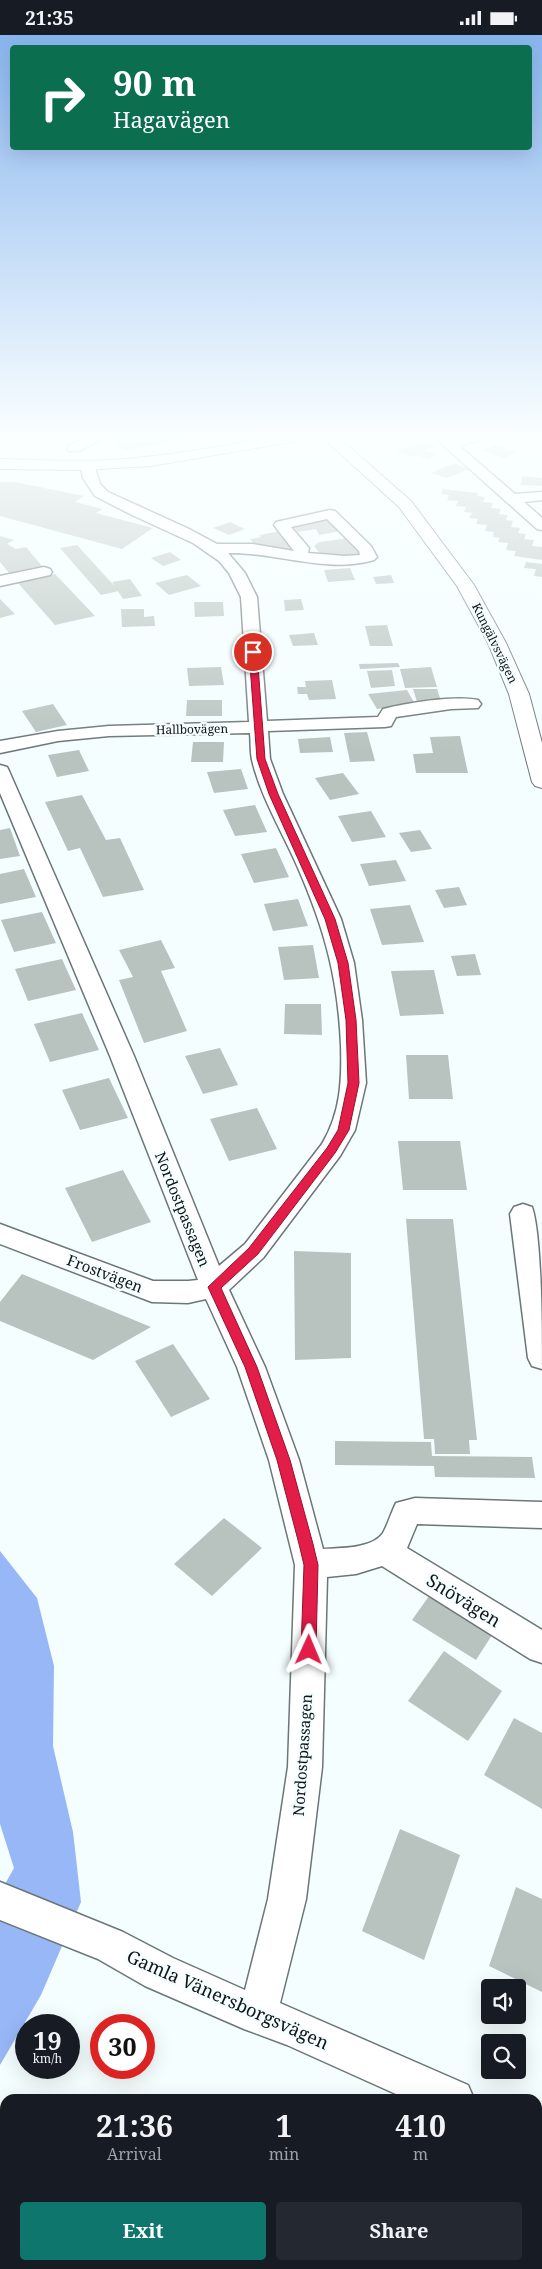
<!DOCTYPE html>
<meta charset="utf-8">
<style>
:root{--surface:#171b24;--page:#242831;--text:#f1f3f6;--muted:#9ea1a6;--accent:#0f766e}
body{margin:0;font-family:"Noto Serif",serif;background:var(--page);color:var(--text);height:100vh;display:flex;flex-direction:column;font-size:19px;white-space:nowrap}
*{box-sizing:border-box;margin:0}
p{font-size:16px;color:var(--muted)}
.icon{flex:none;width:28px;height:28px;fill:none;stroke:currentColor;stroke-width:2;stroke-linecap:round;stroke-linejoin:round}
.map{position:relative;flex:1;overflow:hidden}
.sheet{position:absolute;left:0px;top:2059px;width:542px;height:176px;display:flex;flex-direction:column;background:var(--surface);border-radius:15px 15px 0 0;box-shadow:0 5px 20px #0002}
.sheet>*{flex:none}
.hud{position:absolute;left:10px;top:10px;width:522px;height:105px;border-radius:5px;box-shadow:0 5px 20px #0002;background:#0b6e4f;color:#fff;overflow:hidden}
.fabs{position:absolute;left:481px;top:1944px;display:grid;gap:10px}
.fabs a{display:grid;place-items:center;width:45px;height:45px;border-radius:5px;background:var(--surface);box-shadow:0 5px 20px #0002;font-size:25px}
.speed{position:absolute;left:15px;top:1979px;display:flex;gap:10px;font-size:25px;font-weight:700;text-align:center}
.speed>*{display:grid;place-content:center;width:65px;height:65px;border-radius:50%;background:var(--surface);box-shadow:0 5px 20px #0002;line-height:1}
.speed small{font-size:12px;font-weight:400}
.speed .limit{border:8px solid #d22;background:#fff;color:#111}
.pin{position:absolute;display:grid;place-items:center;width:42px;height:42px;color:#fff;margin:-21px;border:2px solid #fff;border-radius:50%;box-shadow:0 1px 5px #0007}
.me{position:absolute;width:55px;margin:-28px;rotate:1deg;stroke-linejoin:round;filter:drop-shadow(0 0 4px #0008)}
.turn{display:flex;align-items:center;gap:18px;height:105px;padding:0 20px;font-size:22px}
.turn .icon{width:65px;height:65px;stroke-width:2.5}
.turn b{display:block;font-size:35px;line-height:42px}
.eta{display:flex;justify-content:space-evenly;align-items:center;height:85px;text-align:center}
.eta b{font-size:30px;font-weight:700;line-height:35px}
.primary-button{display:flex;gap:10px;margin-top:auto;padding:10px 20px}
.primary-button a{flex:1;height:58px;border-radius:5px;background:var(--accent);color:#fff;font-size:20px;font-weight:700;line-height:58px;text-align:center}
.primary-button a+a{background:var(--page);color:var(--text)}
.status{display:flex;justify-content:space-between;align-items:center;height:35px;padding:0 25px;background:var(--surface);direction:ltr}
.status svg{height:14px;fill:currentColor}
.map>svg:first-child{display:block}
.water{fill:#98b7f7}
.building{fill:#b8c3bf}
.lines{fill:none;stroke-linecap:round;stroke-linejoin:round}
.street-casing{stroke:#6b7677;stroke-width:3}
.secondary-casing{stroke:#6b7677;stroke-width:2}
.street{fill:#fff;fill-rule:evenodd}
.secondary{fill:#fff;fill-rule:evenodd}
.route{fill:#e11d48;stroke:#92132f}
.labels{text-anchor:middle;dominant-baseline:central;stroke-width:5;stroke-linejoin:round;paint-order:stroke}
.far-street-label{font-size:12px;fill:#101414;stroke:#f4feff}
.street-label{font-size:15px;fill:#101414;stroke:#f4feff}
.near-street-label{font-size:18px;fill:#101414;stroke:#f4feff}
</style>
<div class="status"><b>21:35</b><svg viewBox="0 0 49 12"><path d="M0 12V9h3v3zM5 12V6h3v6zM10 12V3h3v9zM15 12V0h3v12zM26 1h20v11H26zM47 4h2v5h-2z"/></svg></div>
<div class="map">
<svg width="542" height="2234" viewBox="0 0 542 2234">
<rect width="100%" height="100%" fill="#f4feff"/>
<!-- water -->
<path class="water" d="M0 1516 37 1563 54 1631 53 1711 73 1797 81 1867 41 1960 0 2030V1858L14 1833 0 1789Z"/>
<!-- building -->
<path class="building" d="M118 402H192V403L125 415 112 403Z
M420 406 435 411 425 415 438 419 428 424 417 420 412 422 396 416Z
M495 410 517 417 505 423 483 416Z
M454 428 469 434 447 443 431 438Z
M522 441 542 443V451L521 450Z
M0 447H15L84 461 75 467 103 474 96 478 153 493 122 514 0 481Z
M443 454 478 458 477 461 485 462 483 467 493 468 491 473 501 474 499 479 508 480 506 485 513 486 511 492 520 493 518 498 526 499 524 504 534 505 532 511 542 512V525L514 521 516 516 506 515 508 508 498 507 500 503 493 502 494 497 485 496 487 490 476 489 478 484 469 483 472 478 464 477 466 472 456 471 458 466 447 465 449 460 441 459Z
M328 482 341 496 319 500 316 494 298 497 291 488Z
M230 487 245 494 229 500 213 493Z
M281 496 293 513 282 515 280 513 269 514 258 513 250 504 261 502 259 500Z
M0 501 14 505 7 509 16 514 26 512 42 531 9 538 0 527Z
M349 503 360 519 334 523 332 519 322 521 314 511 319 507Z
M77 510 119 556 101 560 60 513Z
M170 517 181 525 163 531 151 523Z
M526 527 542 529V542L534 541 536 534 524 533Z
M350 533 355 545 328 547 324 535Z
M55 539 95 581 55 590 17 547Z
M187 540 201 551 169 560 155 548Z
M391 540 394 548 376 549 373 542Z
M130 544 142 561 123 564 112 547Z
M0 564 15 579 0 583Z
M301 564 304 575 285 576 284 565Z
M194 567H223L224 581 195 582Z
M121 574H144V582L154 581 155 591 122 592Z
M387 590 393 611H370L365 591Z
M314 598 318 610 293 611 289 600Z
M398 628 400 632 360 634 359 629Z
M221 632 224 650 189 651 187 633Z
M431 632 437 652 405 653 400 634Z
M392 635 395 651 371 653 367 636Z
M332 645 336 664 309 665 307 659H298L297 652H306L305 646Z
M413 654H437L441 666 417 667Z
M407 655 415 669 377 674 368 659Z
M187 665H222V681H186Z
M53 669 67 690 36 697 22 676Z
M367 697 375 726 350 727 344 698Z
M460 701 468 738H416L413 719 433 718 430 702Z
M330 702 333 717 300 718 298 704Z
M193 707H224L223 727H191Z
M79 715 89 736 57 742 48 720Z
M241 734 248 754 214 758 207 737Z
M343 738 359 759 330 765 315 743Z
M82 760 106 805 120 803 144 855 103 862 80 813 68 816 45 767Z
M255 770 267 797 235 801 223 775Z
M371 776 386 802 352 807 338 781Z
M10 793 20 821 0 824V795Z
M420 795 432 814 411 817 399 798Z
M276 813 289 842 254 848 241 819Z
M396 825 406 846 369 851 360 829Z
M24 834 36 862 0 869V839Z
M459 852 467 870 444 873 435 855Z
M298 864 308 891 273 896 264 869Z
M410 870 424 907 382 910 370 874Z
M42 877 56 908 14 917 1 885Z
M161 905 175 933 161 936 187 996 144 1008 119 945 133 942 119 915Z
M313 910 319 943 284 945 278 912Z
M475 919 481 940 457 941 451 921Z
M62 924 76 955 28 966 15 934Z
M434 935 444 979 400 981 391 936Z
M285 969H321L322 1000 284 999Z
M82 978 99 1015 50 1027 34 989Z
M220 1013 238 1050 203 1059 185 1021Z
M406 1020H448L453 1064H409Z
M109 1043 128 1083 80 1095 62 1055Z
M257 1073 277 1114 229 1126 210 1084Z
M398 1106H460L467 1155H403Z
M123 1135 151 1187 92 1207 65 1153Z
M406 1184H453L477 1405H469L470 1419H435L434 1404H424Z
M294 1216 351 1218V1323L295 1325Z
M22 1239 151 1292 93 1325 0 1286V1267Z
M173 1309 210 1364 171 1382 135 1326Z
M335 1406 431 1407 432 1421 532 1422 535 1443 435 1442 434 1431 335 1430Z
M224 1483 262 1513 212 1561 174 1529Z
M429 1561 492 1600 476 1625 412 1585Z
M444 1616 502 1656 468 1706 408 1666Z
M514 1683 542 1698V1774L484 1740Z
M400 1794 460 1820 424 1925 362 1896Z
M516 1852 542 1864V1957L489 1931Z"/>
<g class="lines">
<defs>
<path id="street" d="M87 402H106L79 416H69L67 413 69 410Z
M434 402H449L452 404 460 402H482L480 405 459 411 515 459 542 457V465L524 467 542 483V495L537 494Z
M87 426 94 430 100 449 108 457 189 494 217 509H253L294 516 274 490 276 487 330 475 335 476 371 511 377 522 374 525C326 539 277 517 228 518L245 538 257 562 267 686 378 682 383 674C406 668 455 660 478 665L481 669 478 673 451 674 396 682 391 691 385 692 268 696 270 724 283 759 341 884 354 928 362 985 366 1048 355 1095 340 1121 263 1223 229 1255 265 1332 299 1425 323 1514C340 1513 372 1514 383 1498 388 1489 391 1478 396 1468L415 1463 542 1467V1493L417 1489 407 1513 542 1595V1628L530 1624 382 1531 356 1539 327 1542 322 1732 306 1864 280 1968 468 2050 474 2064H407L287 2010 244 1994 145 1951 98 1924 0 1885V1847L123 1897 173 1923 245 1955 268 1864 288 1732 295 1530 269 1425 237 1332 206 1264 188 1268 152 1267 0 1209V1189L153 1246H188L198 1245 110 1021 0 758V730L7 732 9 736 134 1021 219 1231 245 1209 322 1109C341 1077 342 1045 341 1010 338 943 325 895 298 833 283 798 261 763 252 725 250 716 251 707 250 698L109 701 58 706 0 718V706L58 696 109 691 249 687 241 562 229 538 219 526 193 508 132 480 95 461 83 443 80 430 82 427ZM327 484 359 516 360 520 345 521 308 518 309 513 291 492Z
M44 532 50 534 52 537 50 540 0 551V541Z
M523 1169 532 1172C542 1201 542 1298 542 1334L532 1331 528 1323 510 1179 514 1172Z
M538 2079 542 2080V2121L538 2120Z"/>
<path id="secondary" d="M272 402H304L297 406 151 431 81 435 0 434V424C38 425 76 427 114 425 167 421 220 412 272 402Z
M322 402H338L411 466 474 550 506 608 529 659 542 708V753L535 751 532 747 509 659 488 608 457 551 399 472Z"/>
</defs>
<!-- street casing -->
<use href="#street" class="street-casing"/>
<!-- secondary casing -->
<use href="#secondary" class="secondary-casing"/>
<!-- street -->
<use href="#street" class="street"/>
<!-- secondary -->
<use href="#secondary" class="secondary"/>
</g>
<!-- sky -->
<linearGradient id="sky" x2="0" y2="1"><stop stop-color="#88b5ee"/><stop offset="0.56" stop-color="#faffff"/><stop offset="1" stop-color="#faffff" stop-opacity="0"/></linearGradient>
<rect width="542" height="715" fill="url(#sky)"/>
<!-- route -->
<path class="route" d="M253 615 257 617 265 724 278 759 335 884 348 928 356 985 359 1048 349 1095 335 1118 258 1219 221 1253 257 1332 290 1425 313 1509 318 1530 316 1615 314 1620 309 1622 303 1620 301 1615 304 1530 299 1509 277 1425 245 1332 208 1252 249 1213 327 1113 338 1095 348 1048 346 985 338 928 325 884 269 759 257 724 249 617Z"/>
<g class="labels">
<!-- far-street labels -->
<g class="far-street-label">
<text transform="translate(495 608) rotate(64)">Kungälvsvägen</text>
<text transform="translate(192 694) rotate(-1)">Hallbovägen</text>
</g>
<!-- street labels -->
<g class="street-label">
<text transform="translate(183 1174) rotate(68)">Nordostpassagen</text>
<text transform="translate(105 1238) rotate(21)">Frostvägen</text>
<text transform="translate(302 1720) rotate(-86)">Nordostpassagen</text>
</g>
<!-- near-street labels -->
<g class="near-street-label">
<text transform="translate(464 1565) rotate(32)">Snövägen</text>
<text transform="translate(228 1964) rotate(24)">Gamla Vänersborgsvägen</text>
</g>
</g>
</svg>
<div class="fabs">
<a><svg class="icon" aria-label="sound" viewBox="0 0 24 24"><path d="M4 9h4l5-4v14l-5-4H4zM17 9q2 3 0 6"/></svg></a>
<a><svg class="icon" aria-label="search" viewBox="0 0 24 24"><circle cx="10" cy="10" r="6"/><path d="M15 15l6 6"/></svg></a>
</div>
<div class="speed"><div>19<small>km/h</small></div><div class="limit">30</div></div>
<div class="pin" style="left:253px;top:617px;background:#d93025"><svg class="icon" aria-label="arrive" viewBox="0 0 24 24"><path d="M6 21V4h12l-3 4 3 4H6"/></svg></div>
<svg class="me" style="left:309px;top:1615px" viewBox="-20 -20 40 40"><path d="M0-17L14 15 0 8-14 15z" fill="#e11d48" stroke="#fff" stroke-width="4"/></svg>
<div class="hud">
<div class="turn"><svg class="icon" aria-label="right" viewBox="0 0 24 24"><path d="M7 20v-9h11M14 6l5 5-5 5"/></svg><div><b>90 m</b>Hagavägen</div></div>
</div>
<section class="sheet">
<div class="eta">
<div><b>21:36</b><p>Arrival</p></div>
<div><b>1</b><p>min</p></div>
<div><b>410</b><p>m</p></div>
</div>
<div class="primary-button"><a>Exit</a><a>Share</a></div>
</section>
</div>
